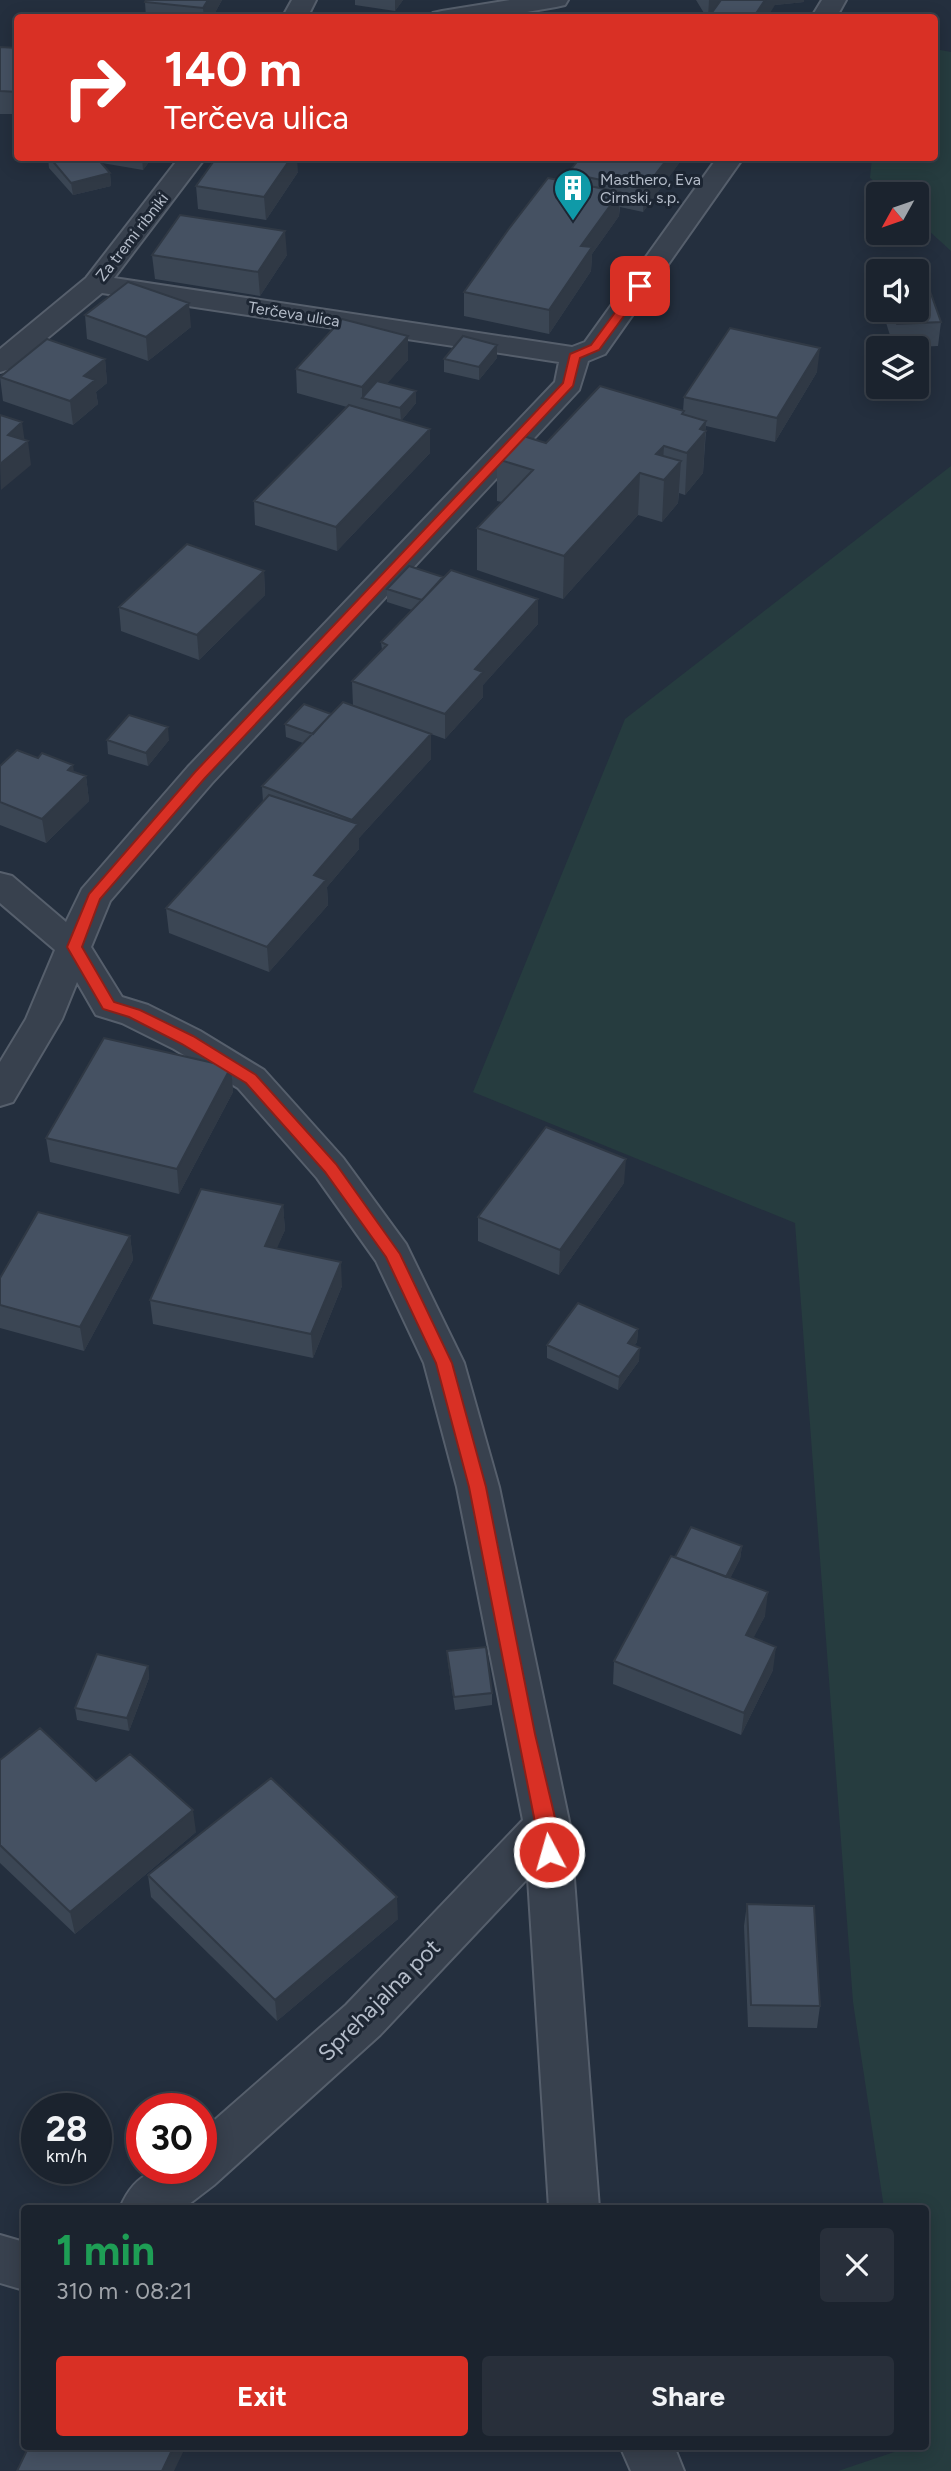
<!DOCTYPE html>
<meta charset="utf-8">
<style>
:root{--surface:#1b232e;--page:#282f3a;--text:#f1f3f6;--muted:#a0a4aa;--line:#39404a;--accent:#d93025}
body{margin:0;font-family:Figtree,sans-serif;background:var(--page);color:var(--text);height:100vh;display:flex;flex-direction:column;font-size:26px;white-space:nowrap}
*{box-sizing:border-box;margin:0}
p{font-size:23px;color:var(--muted)}
.icon{flex:none;width:38px;height:38px;fill:none;stroke:currentColor;stroke-width:2;stroke-linecap:round;stroke-linejoin:round}
.map{position:relative;flex:1;overflow:hidden}
.details{position:absolute;left:21px;top:2205px;width:908px;height:245px;display:flex;flex-direction:column;background:var(--surface);border-radius:7px;box-shadow:0 4px 18px #0003,0 0 0 2px var(--line)}
.details>*{flex:none}
.hud{position:absolute;left:14px;top:14px;width:924px;height:147px;border-radius:7px;box-shadow:0 4px 18px #0003,0 0 0 2px var(--line);background:#d93025;color:#fff;overflow:hidden}
.needle{width:46px;rotate:230deg}
.fabs{position:absolute;left:866px;top:182px;display:grid;gap:14px}
.fabs a{display:grid;place-items:center;width:63px;height:63px;border-radius:7px;background:var(--surface);box-shadow:0 4px 18px #0003,0 0 0 2px var(--line);font-size:35px}
.speed{position:absolute;left:21px;top:2093px;display:flex;gap:14px;font-size:35px;font-weight:700;text-align:center}
.speed>*{display:grid;place-content:center;width:91px;height:91px;border-radius:50%;background:var(--surface);box-shadow:0 4px 18px #0003,0 0 0 2px var(--line);line-height:1}
.speed small{font-size:18px;font-weight:400}
.speed .limit{border:10px solid #d22;background:#fff;color:#111}
.pin{position:absolute;display:grid;place-items:center;width:60px;height:60px;color:#fff;margin:-30px;border-radius:14px;box-shadow:0 4px 10px #0006}
.me{position:absolute;width:77px;margin:-38px;rotate:354deg;stroke-linejoin:round;filter:drop-shadow(0 0 5px #0008)}
.turn{display:flex;align-items:center;gap:24px;height:147px;padding:0 35px;font-size:32px}
.turn .icon{width:91px;height:91px;stroke-width:2.5}
.turn b{display:block;font-size:49px;line-height:60px}
.round{display:grid;place-items:center;flex:none;width:74px;height:74px;border-radius:7px;background:var(--page)}
.headline{display:flex;align-items:center;justify-content:space-between;height:119px;padding:0 35px}
h1{font-size:42px;font-weight:700;line-height:52px;color:#1e9e55}
.button{display:flex;gap:14px;margin-top:auto;padding:14px 35px}
.button a{flex:1;height:80px;border-radius:7px;background:var(--accent);color:#fff;font-size:28px;font-weight:700;line-height:80px;text-align:center}
.button a+a{background:var(--page);color:var(--text)}
.map>svg:first-child{display:block}
.green{fill:#263c3f}
.lines{fill:none;stroke-linecap:round;stroke-linejoin:round}
.minor-casing{stroke:#565f6c;stroke-width:4}
.minor{fill:#38414e;fill-rule:evenodd}
.wall{fill:#3b4654}
.shaded-wall{fill:#303945}
.building{fill:#455162;stroke:#303945;stroke-width:2}
.route{fill:#d93025;stroke:#8d1f18;stroke-width:2}
.labels{text-anchor:middle;dominant-baseline:central;stroke-width:6;stroke-linejoin:round;paint-order:stroke}
.far-poi-label{font-size:16px;fill:#b4bcc9;stroke:#1d2633;text-anchor:start}
.far-street-label{font-size:16px;fill:#b4bcc9;stroke:#1d2633}
.near-street-label{font-size:23px;fill:#b4bcc9;stroke:#1d2633}
</style>
<div class="map">
<svg width="951" height="2471" viewBox="0 0 951 2471">
<rect width="100%" height="100%" fill="#242f3e"/>
<!-- green -->
<path class="green" d="M935 49 951 52V251L917 220V194H889L870 178 872 158H934Z
M951 466V2471H838L909 2447 926 2446V2208H884L853 2002 795 1223 473 1092 625 719Z"/>
<g class="lines">
<defs>
<path id="minor" d="M292 0H316L307 18H282Z
M510 0H568L565 5 556 7 492 18H430L433 13 442 11Z
M822 0H846L836 18H811Z
M179 158H205L114 278 572 347 585 342 717 158H743L605 354 588 361 579 390 212 783 110 901 91 947 122 997 148 1005 200 1031 264 1070 343 1158 406 1244 464 1363 499 1487 570 1826 599 2208H549L528 1878 380 2035 214 2185 184 2208H120C138 2166 162 2168 201 2168V2132L346 2005 523 1820 457 1487 424 1363 376 1261 317 1178 238 1088 174 1049 122 1023 96 1015 77 982 62 1019 13 1102 0 1106V1062L26 1019 55 950 0 903V873L12 876 66 922 82 889 188 767 555 382 559 362 102 293 10 369 0 372V349L86 278Z
M0 2235 24 2242V2290L0 2283Z
M620 2446H674L684 2471H631Z"/>
</defs>
<!-- minor casing -->
<use href="#minor" class="minor-casing"/>
<!-- minor -->
<use href="#minor" class="minor"/>
</g>
<!-- wall -->
<path class="wall" d="M146 0H222L212 18H146L145 2Z
M355 0H403L395 11 355 5Z
M696 0H804V2L775 5 707 18Z
M0 47 18 48V114H0Z
M48 158H152L143 170 102 163 110 173 111 186 73 195 49 168Z
M580 158H689L687 160 682 159 643 212 620 207 619 216 592 254 591 271 549 334 464 316V292L568 182V173Z
M298 172 266 220 198 209 196 186Z
M152 255H287L260 296 155 279Z
M920 263 941 322 938 346 894 348 882 310H917V271H878V300L874 288 877 265Z
M85 315 191 327 148 361 87 339Z
M408 336V360L387 383 416 403 401 421 430 453 337 551 255 525 254 501 347 407 297 393 296 369Z
M497 358 479 380 444 372V359Z
M105 359 107 383 96 392 98 404 73 425 3 401 0 377Z
M817 372 775 442 706 426 705 431H706L703 473 685 495 679 493 678 503 662 522 638 515 563 599 477 570V528L502 502 497 501V459L546 443 683 411 684 397Z
M264 571 265 595 199 660 121 631 119 607Z
M443 577 538 599V624L483 685V697L445 739 353 706 352 681 382 650 381 642 412 610 387 602V589Z
M285 724 431 759 359 838V849L327 887 328 905 269 972 169 933 166 908 263 802 262 786 303 743 286 737Z
M107 740H169L148 766 108 754Z
M0 766 74 772 86 776 89 801 46 843 0 825Z
M231 1067 233 1092 179 1194 50 1162 46 1138Z
M624 1183 559 1275 478 1241V1217Z
M283 1205 285 1230 276 1249 342 1286 313 1358 153 1324 150 1300Z
M130 1236 133 1260 84 1351 0 1328V1278Z
M638 1329 637 1342 634 1346 639 1361 618 1390 547 1358V1345Z
M742 1546 740 1559 730 1578 765 1616 753 1638 773 1670 741 1735 613 1684 614 1661 675 1557Z
M447 1651 492 1693V1705L455 1710 448 1663Z
M148 1666 149 1678 129 1731 77 1720 75 1708Z
M0 1760 96 1781 196 1832 75 1934 0 1863Z
M148 1875 398 1919 277 2021 151 1897Z
M747 1904 820 2006 817 2028 748 2027 744 1926Z"/>
<!-- shaded-wall -->
<path class="shaded-wall" d="M208 0H222L212 18H204L203 8Z
M395 0H403L395 11Z
M709 0H724L708 18Z
M765 0H804V2L775 5 767 18H753Z
M142 158H152L143 170Z
M291 158H297L298 172 266 220 264 197Z
M668 158H683L643 212 644 189Z
M110 173 111 186 73 195 71 183Z
M620 192 619 216 592 254 591 271 549 334V310L581 246Z
M285 231 287 255 260 296 258 272Z
M189 303 191 327 148 361 146 337Z
M408 336V360L372 401 362 398V387Z
M497 345V358L479 380V367Z
M820 348 817 372 775 442 777 418Z
M105 359 107 383 96 392 98 404 73 425 70 401 84 376Z
M416 391V403L401 421 400 408Z
M706 421 703 473 685 495 687 453 700 429Z
M22 422 25 443 28 441 31 465 1 490 0 464 8 435Z
M430 429V453L337 551 336 527Z
M664 446 662 479 656 454Z
M681 461 678 503 662 522 664 480Z
M640 473 638 515 563 599 564 556Z
M264 571 265 595 199 660 197 635Z
M538 599V624L483 685V697L445 739V714L475 669Z
M168 727 169 740 148 766 146 753Z
M431 734V759L359 838V849L327 887 328 905 269 972 267 947 314 875 353 831 352 820Z
M73 765 76 786 86 776 89 801 46 843 42 819 68 770Z
M231 1067 233 1092 179 1194 177 1169Z
M626 1159 624 1183 559 1275 560 1250Z
M283 1205 285 1230 267 1271 265 1246Z
M130 1236 133 1260 84 1351 80 1327Z
M341 1262 342 1286 313 1358 311 1334Z
M638 1329 637 1342 627 1356 628 1343Z
M640 1348 639 1361 618 1390 619 1377Z
M742 1546 740 1559 720 1599 721 1586Z
M768 1592 765 1616 743 1658 746 1635Z
M776 1647 773 1670 741 1735 744 1713Z
M148 1666 149 1678 129 1731 127 1718Z
M193 1810 196 1832 75 1934 70 1912Z
M397 1897 398 1919 277 2021 275 2000Z
M174 2446H186L174 2471H162Z"/>
<!-- building -->
<path class="building" d="M146 0H208L203 8 145 2Z
M721 0H765L753 18H708Z
M0 47 18 48V92L0 91Z
M50 158H97L110 173 71 183Z
M216 158H291L264 197 196 186Z
M580 158H668L644 189 568 173Z
M548 178 620 192 581 246 592 247 549 310 464 292 508 230Z
M180 215 285 231 258 272 152 255Z
M920 263 941 322 897 324 892 310H917V271H879L877 265Z
M128 282 189 303 146 337 85 315Z
M342 319 408 336 362 387 296 369Z
M730 328 820 348 777 418 684 397Z
M463 336 497 345 479 367 444 359Z
M47 339 105 359 84 376 95 380 70 401 0 377Z
M377 381 416 391 400 408 362 398Z
M600 386 684 411 682 414 706 421 700 429 706 431 687 453 664 446 656 454 681 461 664 480 640 473 564 556 477 528 533 470 497 459 520 435 546 443Z
M349 405 430 429 336 527 254 501Z
M0 415 22 422 8 435 28 441 0 464Z
M187 544 264 571 197 635 119 607Z
M409 566 443 577 422 600 387 589Z
M451 570 538 599 475 669 483 672 445 714 352 681 387 645 381 642Z
M343 702 431 734 352 820 262 786Z
M304 704 331 714 313 734 285 724Z
M129 715 168 727 146 753 107 740Z
M17 750 38 758 42 753 73 765 68 770 86 776 42 819 0 802V766Z
M269 795 358 824 314 875 326 880 267 947 166 908Z
M104 1038 231 1067 177 1169 46 1138Z
M546 1127 626 1159 560 1250 478 1217Z
M201 1189 283 1205 265 1246 341 1262 311 1334 150 1300Z
M38 1212 130 1236 80 1327 0 1305V1278Z
M578 1303 638 1329 628 1343 640 1348 619 1377 547 1345Z
M691 1527 742 1546 726 1577 675 1557Z
M671 1556 768 1592 746 1635 776 1647 744 1713 614 1661Z
M486 1647 492 1693 454 1697 447 1651Z
M97 1654 148 1666 127 1718 75 1708Z
M40 1728 96 1781 130 1754 193 1810 70 1912 0 1845V1760Z
M271 1778 397 1897 275 2000 148 1875Z
M747 1904 814 1906 820 2006 751 2005Z
M29 2446H174L162 2471H17Z"/>
<!-- route -->
<path class="route" d="M636 284 646 286 599 350 580 358 573 386 205 778 100 899 82 947 114 1002 140 1010 193 1036 256 1075 336 1164 400 1254 452 1363 486 1487 535 1734 557 1826 558 1852 556 1858 549 1860 542 1858 469 1487 436 1363 386 1257 325 1172 246 1083 182 1044 129 1017 103 1009 67 947 89 894 195 772 563 383 570 354 591 345Z"/>
<!-- icons -->
<defs>
<symbol id="building-pin" viewBox="-11 -11 22 30"><path d="M0 17L-7.5 6A9.5 9.5 0 1 1 7.5 6Z" fill="#0f9aa8" stroke="#1d2633"/><path d="M-4-6H4V6H1V3H-1V6H-4ZM-2.5-4.3h1.7v1.8h-1.7ZM.8-4.3h1.7v1.8H.8ZM-2.5-1h1.7V.8h-1.7ZM.8-1h1.7V.8H.8Z" fill="#fff"/></symbol>
</defs>
<g fill-rule="evenodd">
<use href="#building-pin" x="551" y="166" width="44" height="60"/>
</g>
<g class="labels">
<!-- far-poi labels -->
<g class="far-poi-label">
<text x="600" y="179">Masthero, Eva<tspan x="600" dy="18">Cirnski, s.p.</tspan></text>
</g>
<!-- far-street labels -->
<g class="far-street-label">
<text transform="translate(132 237) rotate(-52)">Za tremi ribniki</text>
<text transform="translate(294 314) rotate(9)">Terčeva ulica</text>
</g>
<!-- near-street labels -->
<g class="near-street-label">
<text transform="translate(379 2000) rotate(-45)">Sprehajalna pot</text>
</g>
</g>
</svg>
<div class="fabs">
<a><svg class="needle" viewBox="-14 -14 28 28"><path d="M0-13l5 13h-10z" fill="#e53935"/><path d="M0 13l5-13h-10z" fill="#a0a4aa"/></svg></a>
<a><svg class="icon" aria-label="sound" viewBox="0 0 24 24"><path d="M4 9h4l5-4v14l-5-4H4zM17 9q2 3 0 6"/></svg></a>
<a><svg class="icon" aria-label="layers" viewBox="0 0 24 24"><path d="M12 4l9 5-9 5-9-5zM3 14l9 5 9-5"/></svg></a>
</div>
<div class="speed"><div>28<small>km/h</small></div><div class="limit">30</div></div>
<div class="pin" style="left:640px;top:286px;background:#d93025"><svg class="icon" aria-label="arrive" viewBox="0 0 24 24"><path d="M6 21V4h12l-3 4 3 4H6"/></svg></div>
<svg class="me" style="left:549px;top:1852px" viewBox="-20 -20 40 40"><circle r="17" fill="#d93025" stroke="#fff" stroke-width="3"/><path d="M0-11L8 9 0 5-8 9z" fill="#fff"/></svg>
<div class="hud">
<div class="turn"><svg class="icon" aria-label="right" viewBox="0 0 24 24"><path d="M7 20v-9h11M14 6l5 5-5 5"/></svg><div><b>140 m</b>Terčeva ulica</div></div>
</div>
<section class="details">
<div class="headline"><div><h1>1 min</h1><p>310 m · 08:21</p></div><a class="round"><svg class="icon" aria-label="close" viewBox="0 0 24 24"><path d="M6 6l12 12M18 6L6 18"/></svg></a></div>
<div class="button"><a>Exit</a><a>Share</a></div>
</section>
</div>
